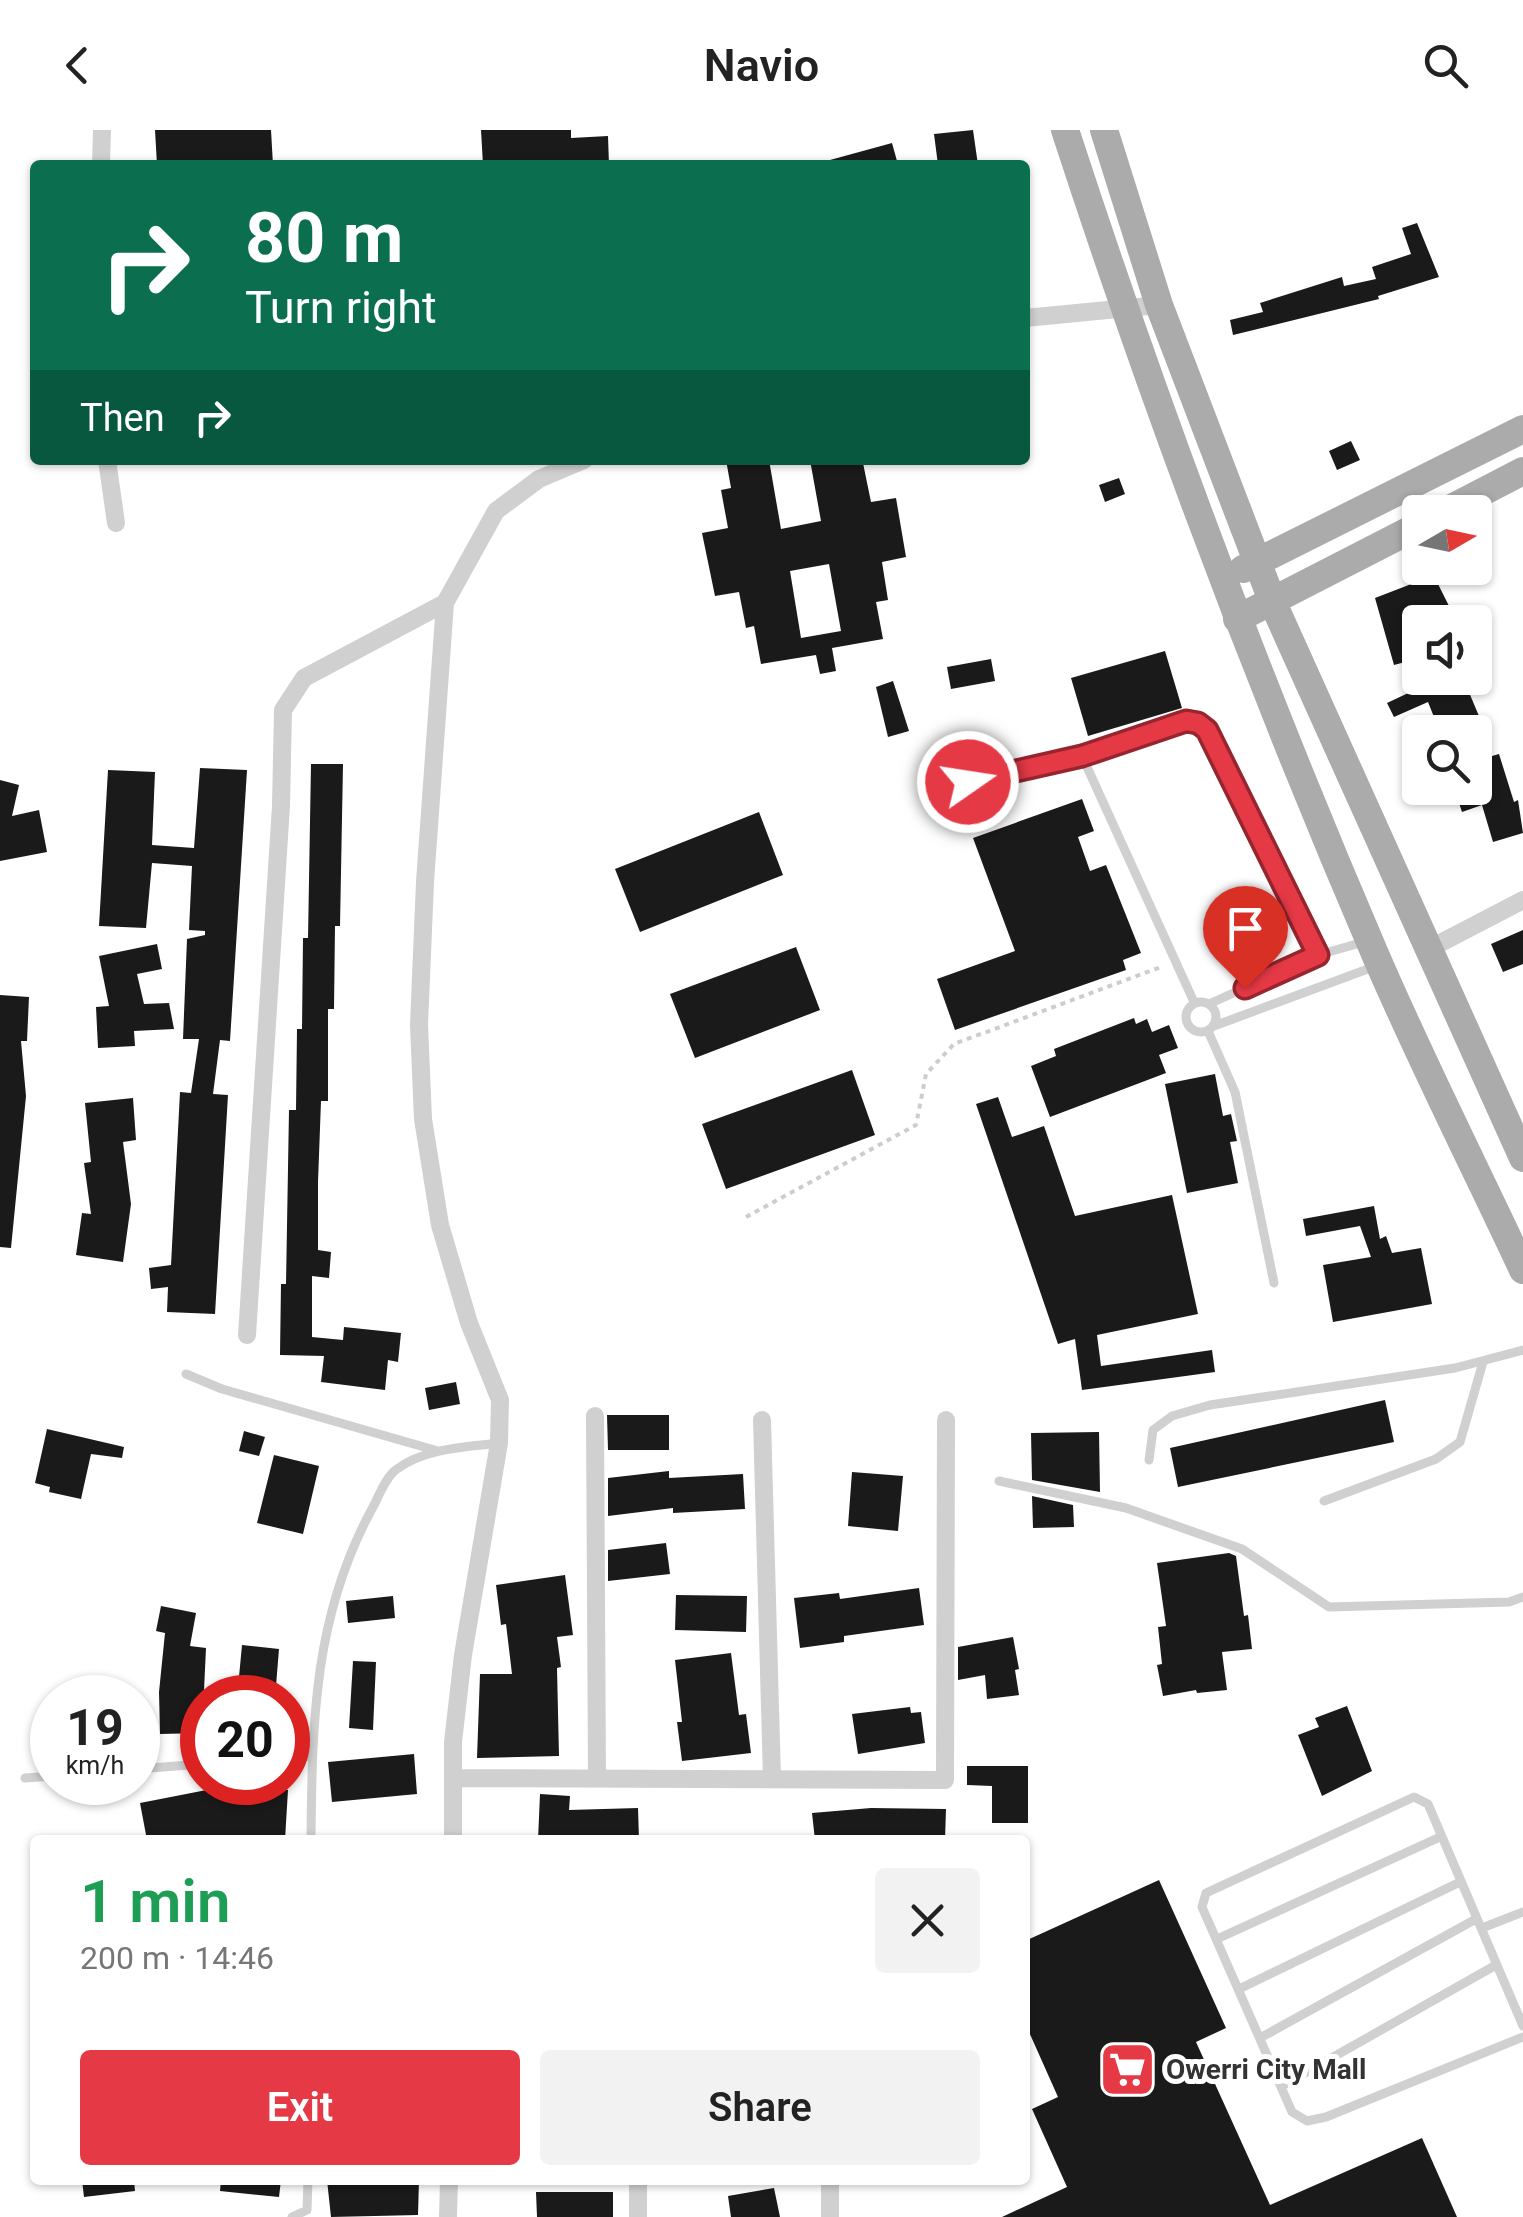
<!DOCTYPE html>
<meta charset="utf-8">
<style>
:root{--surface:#fff;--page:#f2f2f2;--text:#222;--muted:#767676;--accent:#e63946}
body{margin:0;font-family:Roboto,sans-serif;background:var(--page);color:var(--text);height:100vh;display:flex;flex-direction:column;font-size:38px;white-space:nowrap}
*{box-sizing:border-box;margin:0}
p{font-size:32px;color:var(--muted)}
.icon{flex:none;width:55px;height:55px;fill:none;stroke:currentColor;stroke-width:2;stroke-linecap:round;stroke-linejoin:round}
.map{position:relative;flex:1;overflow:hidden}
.panel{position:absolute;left:30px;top:1705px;width:1000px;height:350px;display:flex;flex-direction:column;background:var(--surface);border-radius:10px;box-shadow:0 2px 8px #0004}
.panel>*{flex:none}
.guide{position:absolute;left:30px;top:30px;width:1000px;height:305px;border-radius:10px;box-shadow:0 2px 8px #0004;background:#0b6e4f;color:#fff;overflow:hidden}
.needle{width:65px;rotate:81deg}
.buttons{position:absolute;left:1402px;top:365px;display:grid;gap:20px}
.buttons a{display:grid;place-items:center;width:90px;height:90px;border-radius:10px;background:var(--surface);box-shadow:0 2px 8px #0004;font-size:50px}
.speed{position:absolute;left:30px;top:1545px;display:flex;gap:20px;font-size:50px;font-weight:700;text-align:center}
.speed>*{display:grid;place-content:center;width:130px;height:130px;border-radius:50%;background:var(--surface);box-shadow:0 2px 8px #0004;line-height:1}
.speed small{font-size:25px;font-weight:400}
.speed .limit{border:15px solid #d22;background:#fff;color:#111}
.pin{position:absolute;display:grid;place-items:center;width:85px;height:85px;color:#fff;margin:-102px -42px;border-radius:50% 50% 50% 0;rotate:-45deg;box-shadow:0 0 10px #0007}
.pin .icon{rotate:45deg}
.me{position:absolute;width:110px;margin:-55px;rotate:77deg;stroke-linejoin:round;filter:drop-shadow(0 0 8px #0008)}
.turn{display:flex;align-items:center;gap:35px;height:210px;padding:0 50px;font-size:45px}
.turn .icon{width:130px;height:130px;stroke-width:2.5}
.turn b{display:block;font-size:70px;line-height:85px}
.then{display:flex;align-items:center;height:95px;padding:0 50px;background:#0003;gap:20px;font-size:38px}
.round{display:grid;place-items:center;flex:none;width:105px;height:105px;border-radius:10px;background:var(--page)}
.overview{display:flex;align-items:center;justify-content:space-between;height:170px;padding:0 50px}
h1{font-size:60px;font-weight:600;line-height:75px;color:#1e9e55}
.primary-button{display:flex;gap:20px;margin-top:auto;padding:20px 50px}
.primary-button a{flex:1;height:115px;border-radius:10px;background:var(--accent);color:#fff;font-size:40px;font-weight:600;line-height:115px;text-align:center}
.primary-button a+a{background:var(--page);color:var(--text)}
header{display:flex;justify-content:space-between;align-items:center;height:130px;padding:0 50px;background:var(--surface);font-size:45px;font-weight:600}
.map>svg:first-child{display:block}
.building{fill:#1a1a1a;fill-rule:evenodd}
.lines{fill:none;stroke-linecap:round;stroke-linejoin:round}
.path{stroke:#cdcdcd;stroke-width:4;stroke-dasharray:5 5;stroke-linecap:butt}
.service{stroke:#d0d0d0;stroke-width:9}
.minor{stroke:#d0d0d0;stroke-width:18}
.primary{stroke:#ababab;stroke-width:28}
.route-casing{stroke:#96252e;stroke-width:25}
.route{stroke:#e63946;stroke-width:18}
.labels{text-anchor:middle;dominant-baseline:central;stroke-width:10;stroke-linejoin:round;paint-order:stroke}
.poi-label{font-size:28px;font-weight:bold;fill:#333;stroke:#fff;text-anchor:start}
</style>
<header><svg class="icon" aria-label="back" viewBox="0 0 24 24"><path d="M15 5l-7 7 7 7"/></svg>Navio<svg class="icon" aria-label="search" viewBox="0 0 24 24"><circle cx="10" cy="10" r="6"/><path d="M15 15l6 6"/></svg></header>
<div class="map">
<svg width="1523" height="2087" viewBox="0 0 1523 2087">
<rect width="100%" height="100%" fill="#fff"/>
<!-- building -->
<path class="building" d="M155 0H271L273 35H157Z
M481 0H571V8L608 6 609 35H483Z
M973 0 978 35H938L934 4Z
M892 13 897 31 884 35H830V30Z
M1417 93 1439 147 1378 166 1379 169 1233 205 1230 190 1263 182 1260 173 1342 147 1344 156 1376 149 1372 137 1411 124 1402 98Z
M1351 311 1360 330 1337 340 1329 321Z
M726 330H769L781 399 821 391 810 330H851L852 335 863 333 871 372 896 368 906 427 882 432 888 470 876 472 883 509 832 518 836 541 820 544 816 525 761 534 754 496 746 498 739 462 715 466 702 403 728 398 721 360 731 358ZM829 434 841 501 801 508 790 441Z
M1119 348 1125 364 1105 372 1099 355Z
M1412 438H1430L1457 492H1420V528L1394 535 1375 468 1419 451Z
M1165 521 1182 578 1088 606 1071 548Z
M991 529 995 551 951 559 947 537Z
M1418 548H1463L1484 598 1473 602H1440L1428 572 1394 587 1387 573 1421 557Z
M893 551 909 601 888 607 876 557Z
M1499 624 1514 672 1518 670 1523 703 1493 712 1482 675 1462 682 1454 658H1475V631Z
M311 634H343L340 796H335L334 879H328V971H321L318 1052V1120L331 1122 329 1148 312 1146V1207L343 1210 344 1197 401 1203 398 1232 388 1230 385 1260 321 1252 324 1226 280 1225 281 1154H286L289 980H296L297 899H302L303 808H308Z
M200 638 247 640 230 911 220 910 213 964 228 965 215 1184 167 1182 168 1157 151 1159 149 1138 171 1135 180 962 191 963 199 909H183L187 809 205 805V801L189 800 192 736 152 733 146 798 99 796 108 640 155 642 152 715 194 718Z
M0 650 19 655 12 686 39 680 47 722 0 731Z
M1082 669 1094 701 1078 707 1090 741 1106 735 1141 823 1123 830 1126 840 955 900 937 849 1015 821 973 708Z
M759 682 783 745 640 802 615 739Z
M1523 800V834L1503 842 1491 814Z
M157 814 162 839 137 844 144 874 169 873 174 899 134 901 135 916 98 918 96 877 109 876 99 826Z
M796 817 820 880 695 928 670 864Z
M0 865 29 867 27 911H21L26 966 11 1118 0 1117Z
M1134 888 1136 894 1147 889 1152 902 1169 895 1178 918 1159 925 1166 943 1050 987 1031 936 1056 926 1054 919Z
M852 940 875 1005 726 1059 702 994Z
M1215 944 1223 986 1231 984 1237 1011 1230 1012 1238 1053 1187 1063 1165 954Z
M998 967 1012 1007 1044 996 1075 1086 1172 1065 1198 1184 1097 1205 1101 1236 1212 1220 1215 1242 1082 1260 1075 1209 1058 1214 976 974Z
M133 968 136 1010 123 1012 131 1074 123 1132 76 1125 82 1083 91 1084 84 1033 91 1032 85 973Z
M1374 1076 1380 1109 1386 1106 1392 1123 1421 1118 1432 1174 1333 1192 1323 1135 1371 1127 1360 1096 1306 1106 1303 1089Z
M456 1252 460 1274 429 1280 425 1258Z
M1385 1270 1394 1312 1178 1357 1170 1318Z
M607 1285H669V1320H608Z
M47 1299 124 1317 122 1328 91 1324 81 1369 49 1362 50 1357 35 1353Z
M244 1301 265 1307 259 1326 239 1321Z
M1099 1302 1100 1362 1032 1350 1031 1303Z
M274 1325 319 1336 303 1404 257 1393Z
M669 1341V1348L743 1344 745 1379 673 1383V1378L608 1386V1348Z
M852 1342 903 1346 898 1401 848 1396Z
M1032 1366 1073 1375 1074 1397 1033 1398Z
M666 1413 670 1444 608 1451V1420Z
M1229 1423 1236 1426 1244 1486 1248 1485 1252 1519 1222 1522 1227 1560 1197 1563 1196 1560 1163 1566 1157 1535 1162 1534 1158 1497 1166 1496 1157 1433Z
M565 1445 573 1505 557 1507 561 1537 557 1538 559 1626 477 1628 480 1544H512L506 1494 501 1495 496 1455Z
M919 1458 924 1495 844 1506V1512L800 1518 794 1468 839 1463 840 1469Z
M676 1465 747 1466 746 1502 675 1500Z
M393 1466 395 1488 348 1493 346 1471Z
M161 1476 196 1483 190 1516 206 1518 202 1603 160 1604 159 1562 165 1503 156 1501Z
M1013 1507 1019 1539 1015 1540 1019 1565 987 1569 985 1545 958 1550V1517Z
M242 1515 279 1519 275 1568H237Z
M731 1523 739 1585 746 1584 751 1623 682 1631 677 1592H682L675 1530Z
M353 1531 376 1532 373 1600 349 1598Z
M1347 1576 1372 1641 1322 1666 1298 1605 1319 1597 1315 1588Z
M910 1577 911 1583 921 1582 925 1613 858 1624 852 1584Z
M414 1624 417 1664 332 1672 328 1632Z
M967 1636H1028V1693H992V1656L967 1655Z
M227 1656 288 1660 285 1710H147L140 1673Z
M540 1664 570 1666 569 1680 638 1678 639 1710H538Z
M871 1678 946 1679 945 1710H815L812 1683Z
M1159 1750 1226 1898 1196 1912 1270 2075 1422 2008 1457 2087H1002L1067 2057 1032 1979 1058 1967 1025 1893V1811Z
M82 2050H134L135 2061 84 2067Z
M221 2050H281L279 2067 220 2061Z
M327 2050H419L418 2085 331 2087Z
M774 2058 780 2087H731L728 2066Z
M536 2062H613V2087H537Z"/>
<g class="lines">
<!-- path -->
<path class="path" d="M746 1087 916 995 926 944 954 914 1161 837"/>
<!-- service -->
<path class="service" d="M1082 626 1186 591 1198 593 1207 600 1318 825
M938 659 1082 626 1194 872
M1186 887a15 15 0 1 1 30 0a15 15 0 1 1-30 0Z
M1209 874 1318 825 1367 811
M1214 896 1376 836
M1208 901 1235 962 1274 1153
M186 1244 222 1259 438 1321
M1149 1330 1153 1300 1172 1286 1210 1275 1455 1238 1523 1220
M999 1351 1126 1378 1242 1419 1329 1477 1509 1472 1523 1467
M1324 1371 1436 1329 1460 1312 1483 1232
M288 1628 312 1626
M138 1639 202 1634
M25 1648 52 1646
M311 1710C312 1591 314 1484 373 1377 379 1366 386 1346 397 1339 425 1318 466 1317 499 1313
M1482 1798 1523 1782
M1217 1809 1440 1707
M1239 1859 1460 1752
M1523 1896 1428 1674 1414 1667 1206 1763 1202 1777 1292 1982 1307 1991 1326 1987 1523 1907
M1260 1908 1476 1789
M1282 1956 1496 1835
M292 2087 307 2080 308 2050"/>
<!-- minor -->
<path class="minor" d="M101 35 102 0
M1025 188 1159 175
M107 330 116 393
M1427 820 1523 770
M247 1205 281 676 283 580 304 548 445 473
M595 1286 597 1649
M762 1290 772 1649
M453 1648 945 1650 946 1290
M453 1710V1612L463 1525 499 1313 500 1270 469 1193 440 1095 423 989 419 895 425 752 445 473 496 381 539 349 584 330
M448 2087 449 2050
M638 2087V2050
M830 2087V2050"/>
<!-- primary -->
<path class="primary" d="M1065 0C1156 279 1259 554 1375 824 1421 931 1474 1035 1523 1140
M1104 0 1159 175 1273 473 1523 1028
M1444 382 1523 341
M1243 439 1523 299
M1237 489 1420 395"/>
</g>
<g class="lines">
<defs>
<path id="route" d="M968 652 1082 626 1186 591 1198 593 1207 600 1318 825 1245 858"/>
</defs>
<!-- route casing -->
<use href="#route" class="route-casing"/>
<!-- route -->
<use href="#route" class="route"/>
</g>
<!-- icons -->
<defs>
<symbol id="supermarket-square" viewBox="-11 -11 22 22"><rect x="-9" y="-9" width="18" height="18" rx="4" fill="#e63946" stroke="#fff"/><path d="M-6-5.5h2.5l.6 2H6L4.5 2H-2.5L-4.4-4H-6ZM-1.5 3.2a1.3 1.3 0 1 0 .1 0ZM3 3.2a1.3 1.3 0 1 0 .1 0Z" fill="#fff"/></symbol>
</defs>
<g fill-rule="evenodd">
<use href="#supermarket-square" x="1096" y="1908" width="63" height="63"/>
</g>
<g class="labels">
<!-- poi labels -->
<g class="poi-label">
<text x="1166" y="1939">Owerri City Mall</text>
</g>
</g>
</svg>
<div class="buttons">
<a><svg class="needle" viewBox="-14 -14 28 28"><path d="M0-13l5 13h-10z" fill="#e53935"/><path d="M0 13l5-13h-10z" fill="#767676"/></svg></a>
<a><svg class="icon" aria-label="sound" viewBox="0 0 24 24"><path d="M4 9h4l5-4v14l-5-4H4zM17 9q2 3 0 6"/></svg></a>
<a><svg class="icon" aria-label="search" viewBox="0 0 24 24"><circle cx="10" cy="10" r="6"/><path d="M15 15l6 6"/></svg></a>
</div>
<div class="speed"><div>19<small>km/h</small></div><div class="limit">20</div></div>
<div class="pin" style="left:1245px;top:858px;background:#d93025"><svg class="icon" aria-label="arrive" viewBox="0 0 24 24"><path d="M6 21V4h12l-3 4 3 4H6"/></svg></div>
<svg class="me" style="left:968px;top:652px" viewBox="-20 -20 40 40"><circle r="17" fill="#e63946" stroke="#fff" stroke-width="3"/><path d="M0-11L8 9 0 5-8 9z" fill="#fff"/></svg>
<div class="guide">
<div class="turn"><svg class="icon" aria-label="right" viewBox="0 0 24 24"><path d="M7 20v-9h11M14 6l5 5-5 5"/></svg><div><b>80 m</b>Turn right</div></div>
<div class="then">Then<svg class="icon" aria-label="right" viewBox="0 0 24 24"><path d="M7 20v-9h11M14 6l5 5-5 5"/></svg></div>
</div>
<section class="panel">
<div class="overview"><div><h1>1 min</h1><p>200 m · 14:46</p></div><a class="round"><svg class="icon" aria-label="close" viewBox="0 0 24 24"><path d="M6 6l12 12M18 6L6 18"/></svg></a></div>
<div class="primary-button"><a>Exit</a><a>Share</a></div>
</section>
</div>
